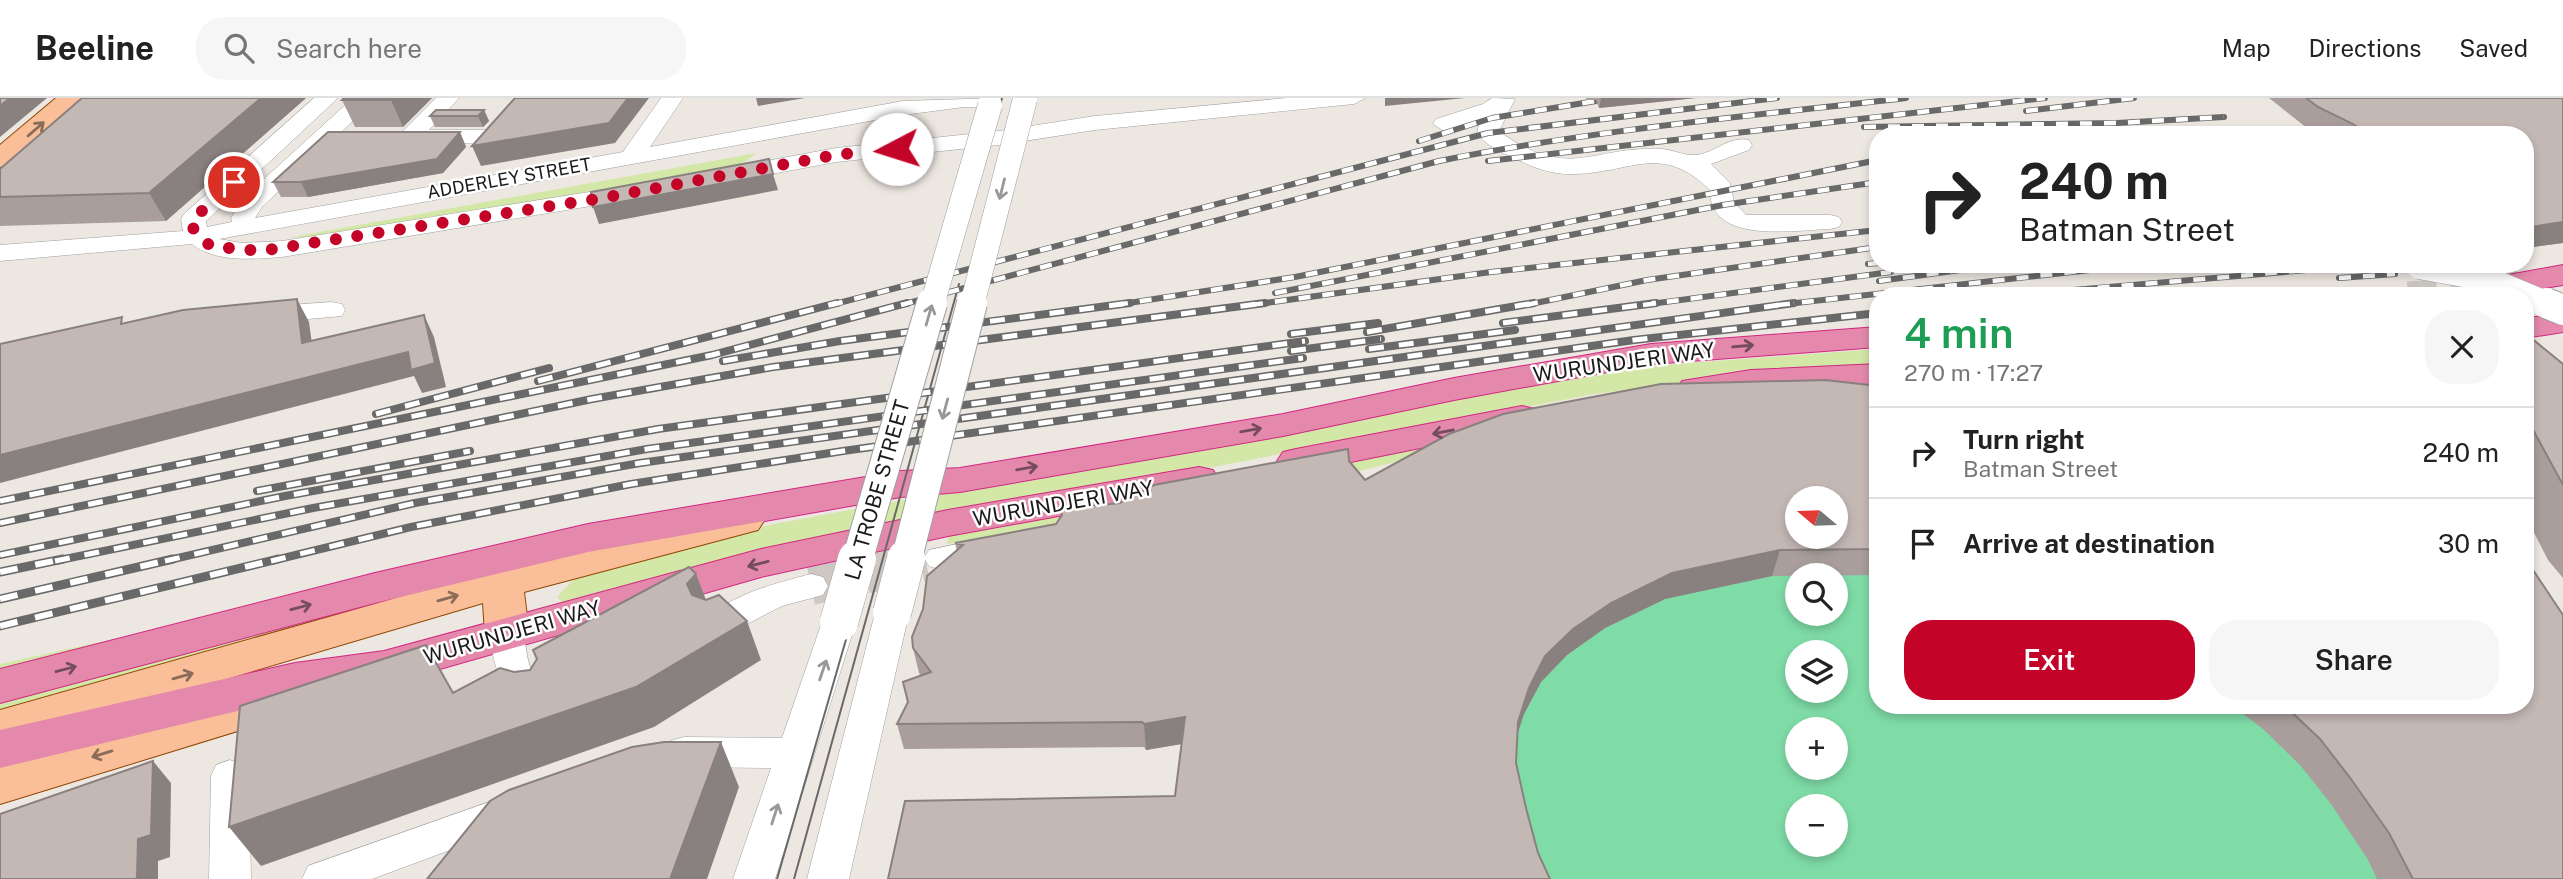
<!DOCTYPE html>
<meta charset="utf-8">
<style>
:root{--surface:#fff;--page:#f6f6f6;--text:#222;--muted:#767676;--line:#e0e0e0;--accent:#c30428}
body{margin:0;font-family:"Public Sans",sans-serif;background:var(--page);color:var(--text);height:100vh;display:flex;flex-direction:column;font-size:26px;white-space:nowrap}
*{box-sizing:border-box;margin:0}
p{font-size:23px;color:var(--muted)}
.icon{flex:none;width:38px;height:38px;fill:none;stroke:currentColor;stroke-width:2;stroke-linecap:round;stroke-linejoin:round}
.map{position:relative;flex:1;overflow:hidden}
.details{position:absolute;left:1869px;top:189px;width:665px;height:427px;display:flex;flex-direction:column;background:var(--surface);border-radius:28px;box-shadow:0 4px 10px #0003}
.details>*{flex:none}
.guide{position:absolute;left:1869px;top:28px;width:665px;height:147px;border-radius:28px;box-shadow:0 4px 10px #0003;background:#fff;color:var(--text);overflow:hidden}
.needle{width:46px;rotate:289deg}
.controls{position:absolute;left:1785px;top:388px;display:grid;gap:14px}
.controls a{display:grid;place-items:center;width:63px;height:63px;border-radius:50%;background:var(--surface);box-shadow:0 4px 10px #0003;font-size:35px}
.pin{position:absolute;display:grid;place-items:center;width:60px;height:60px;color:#fff;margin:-30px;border:4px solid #fff;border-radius:50%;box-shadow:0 2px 7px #0007}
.me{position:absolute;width:77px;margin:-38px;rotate:265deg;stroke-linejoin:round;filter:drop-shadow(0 0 5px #0008)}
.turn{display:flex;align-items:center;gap:24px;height:147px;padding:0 35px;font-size:32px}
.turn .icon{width:91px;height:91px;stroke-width:2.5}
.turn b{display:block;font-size:49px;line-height:60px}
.round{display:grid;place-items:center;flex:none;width:74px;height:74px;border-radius:28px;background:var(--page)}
.headline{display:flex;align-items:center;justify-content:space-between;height:119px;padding:0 35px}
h1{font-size:42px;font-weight:600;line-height:52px;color:#1e9e55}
.button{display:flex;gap:14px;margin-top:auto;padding:14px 35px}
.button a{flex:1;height:80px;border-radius:28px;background:var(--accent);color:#fff;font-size:28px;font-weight:600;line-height:80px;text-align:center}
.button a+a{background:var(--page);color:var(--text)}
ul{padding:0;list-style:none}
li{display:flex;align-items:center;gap:21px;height:91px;padding:0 35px;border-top:2px solid var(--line)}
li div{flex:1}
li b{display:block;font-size:26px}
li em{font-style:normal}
header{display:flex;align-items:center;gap:42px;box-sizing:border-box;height:98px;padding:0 35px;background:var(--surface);border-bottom:2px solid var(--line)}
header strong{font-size:33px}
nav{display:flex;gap:38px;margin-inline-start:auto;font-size:24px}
.search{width:490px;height:63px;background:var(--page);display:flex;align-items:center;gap:18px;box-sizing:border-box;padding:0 24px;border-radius:28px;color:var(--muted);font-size:26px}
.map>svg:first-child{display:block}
.grass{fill:#d3e7a7}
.pitch{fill:#7fdca7;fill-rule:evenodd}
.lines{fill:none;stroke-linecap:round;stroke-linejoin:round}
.minor-tunnel-far1{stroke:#cec8c3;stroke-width:24;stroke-dasharray:24 12;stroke-linecap:butt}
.minor-tunnel{stroke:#cec8c3;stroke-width:38;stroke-dasharray:38 18;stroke-linecap:butt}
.highway-tunnel{stroke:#cec8c3;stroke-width:29;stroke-dasharray:29 15;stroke-linecap:butt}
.minor-casing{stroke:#9f9f9f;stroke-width:1}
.major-casing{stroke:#904703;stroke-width:2}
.highway-casing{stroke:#d22782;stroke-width:2}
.minor{fill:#fff;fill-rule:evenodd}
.major{fill:#fabe99;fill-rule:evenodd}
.highway{fill:#e489ab;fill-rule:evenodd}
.tram{stroke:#696969;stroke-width:2}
.rail-far2-casing{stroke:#696969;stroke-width:6}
.rail-far1-casing{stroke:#696969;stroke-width:8}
.rail-casing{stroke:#696969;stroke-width:9}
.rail-far2{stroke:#fff;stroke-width:4.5;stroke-dasharray:12;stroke-linecap:butt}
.rail-far1{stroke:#fff;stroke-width:5;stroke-dasharray:15;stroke-linecap:butt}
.rail{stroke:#fff;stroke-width:6;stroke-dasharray:18;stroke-linecap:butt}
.minor-bridge-far2-casing{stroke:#9f9f9f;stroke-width:25;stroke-linecap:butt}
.minor-bridge-far1-casing{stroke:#9f9f9f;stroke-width:32;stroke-linecap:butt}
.minor-bridge-casing{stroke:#9f9f9f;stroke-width:39;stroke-linecap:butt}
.minor-bridge-far2{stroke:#fff;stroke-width:24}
.minor-bridge-far1{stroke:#fff;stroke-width:30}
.minor-bridge{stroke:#fff;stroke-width:38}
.wall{fill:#a99e9c}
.shaded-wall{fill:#89817f}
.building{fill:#c4b8b5;stroke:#89817f;stroke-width:2;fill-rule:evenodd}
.oneway{stroke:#8a6c5a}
.oneway2{stroke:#989898}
.oneway3{stroke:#754c5c}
.route{stroke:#c30428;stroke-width:12;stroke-dasharray:0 21.6}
.labels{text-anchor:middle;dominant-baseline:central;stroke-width:5;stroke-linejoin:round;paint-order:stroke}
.far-street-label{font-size:18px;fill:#1b1b1b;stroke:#fff}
.street-label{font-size:21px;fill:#1b1b1b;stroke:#fff}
</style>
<header>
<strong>Beeline</strong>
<div class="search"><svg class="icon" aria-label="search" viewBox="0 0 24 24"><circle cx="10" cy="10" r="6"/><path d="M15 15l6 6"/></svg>Search here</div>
<nav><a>Map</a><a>Directions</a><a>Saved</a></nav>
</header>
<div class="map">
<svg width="2563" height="781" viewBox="0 0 2563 781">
<rect width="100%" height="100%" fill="#ede7e1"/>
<!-- grass -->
<path class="grass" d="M757 55 740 67 321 140 292 139Z
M1878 251V268L1762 275 1594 296 1192 373 563 505 557 499 572 483 599 468 774 426 1512 289 1660 267Z
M1439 346 1400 363 1347 376 947 446 949 435Z
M345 510 350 516 0 615V566L95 545Z"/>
<!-- pitch -->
<path class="pitch" d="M1878 386V607H2455L2563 781H1358L1400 456ZM1797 401H1836V439H1797ZM1797 478H1836V516H1797ZM1797 555H1836V593H1797ZM1797 632H1836V670H1797ZM1797 709H1836V747H1797Z"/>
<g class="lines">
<!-- minor-tunnel-far1 -->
<path class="minor-tunnel-far1" d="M2452 195 2457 198"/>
<!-- minor-tunnel -->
<path class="minor-tunnel" d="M811 488 926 464"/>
<!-- highway-tunnel -->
<path class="highway-tunnel" d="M2408 198 2452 195 2519 184"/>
<defs>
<path id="minor" d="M314 0H338L206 123 207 129 232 124 231 120 243 100 353 0H377L262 109 255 120 623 54 661 0H683L650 49 903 3 999 0 1002 4 991 10 964 9 903 17 219 141 242 145 282 143 633 87 641 89 645 94 641 99 633 101 282 159C253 161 216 165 192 146L0 163V147L183 133 181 121 184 116Z
M436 0H459L429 32H491L502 39 491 46 402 44 399 39 402 34Z
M1287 0H1365L1354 6 1095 32 999 47 836 64 728 84 720 82 716 77 720 72 728 70 836 50 999 33 1095 18Z
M1492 0 1515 1 1499 33C1568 84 1591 48 1660 51 1671 51 1682 57 1692 57 1712 58 1728 37 1749 42L1752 47 1749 52 1711 66 1730 85 1734 104 1746 117H1830L1839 119 1842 124 1839 129 1830 131C1793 132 1709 147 1710 92 1661 44 1631 75 1574 76 1551 77 1532 69 1512 59 1499 53 1485 47 1477 35L1480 22 1444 33 1433 26 1436 21 1483 6Z
M332 204 342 206 345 212 342 218 262 225 252 223 248 217 252 211 262 209Z
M991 439 1003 442 1008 450 1003 458 941 472 929 468 924 460 929 452Z
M811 476 823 479 828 488 823 497 782 508 722 539 710 535 705 526C721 498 781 484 811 476Z
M892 502 904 506 909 515 849 781H807L875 515 880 506Z
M839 511 851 515 856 524 775 781H733L771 670 684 669 670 665 665 654 670 643 684 639 782 640 822 524 827 515Z
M507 522 519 526C528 541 524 560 533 574 540 584 550 588 555 599L550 609C507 623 493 567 489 535L495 526Z
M230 662 244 667 249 678 251 781H209L211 678 216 667Z
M509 697 523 701 529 713 523 725 372 781H302L308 768Z"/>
<path id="major" d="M56 0H85L10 67 0 69V47Z
M744 410 758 414 764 423 758 432 524 494 529 535 522 546 507 551 492 546 485 535 483 505 0 648V612L502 470Z
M290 583 306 588 313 600 306 612 0 706V668Z"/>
<path id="highway" d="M2563 167V187L2519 194 2508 191 2503 184 2508 177Z
M2563 216V234L2525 240V220Z
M1878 229V249L1651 266 1454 302 1283 338 960 394 901 399 588 454 375 505 0 605V571L375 475 588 426 901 373 960 370 1283 316 1454 280 1651 246Z
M1878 266V286L1751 294 1695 302 1682 299 1677 291 1682 283 1751 272Z
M1522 308 1535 311 1540 319 1535 327 1296 375 1283 372 1277 363 1283 354 1296 351Z
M1199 369 1213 372 1218 381 1213 390 948 438 761 479 384 587 295 599 0 670V632L295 565 384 553 761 451 948 412Z"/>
</defs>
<!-- minor casing -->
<use href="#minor" class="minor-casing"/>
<!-- major casing -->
<use href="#major" class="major-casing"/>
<!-- highway casing -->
<use href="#highway" class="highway-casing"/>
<!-- minor -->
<use href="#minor" class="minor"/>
<!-- major -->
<use href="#major" class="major"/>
<!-- highway -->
<use href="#highway" class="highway"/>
<!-- tram -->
<path class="tram" d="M777 781 1002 0
M794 781 959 186"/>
<defs>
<path id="rail-far2" d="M2026 13 2134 0
M1864 29 2117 25 2224 19
M2093 37 2126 33
M1419 43 1492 20 1596 3
M1488 63 2045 0
M1868 166 1878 165
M2339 180 2395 176
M1879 183 2004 166
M1275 195 1723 107 1878 84
M2002 198 2378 166
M831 207 1488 35 1777 0
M901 207 1439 63C1593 32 1750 18 1906 0
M1116 207 1295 179 1878 62
M1251 207 1491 174 1878 132
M1526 207 1647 182 1878 149
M1643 207 1891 174
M1778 207 2144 166"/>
<path id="rail-far1" d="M1503 225 1656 205
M1367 234 1534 205
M1291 236 1378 225
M1369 251 1515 232
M1291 253 1381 241
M723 263 840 243 1130 205
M538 283 837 205
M376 316 549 270
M257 393 470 353
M0 403 712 257 907 205
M0 425 592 301 773 269 1265 205
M0 457 285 398 658 331 1305 243
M55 463 313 410 647 351 1303 260
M165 463 415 405 640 365 1794 205
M271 463 411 429 631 386 843 353 1634 242 1878 215"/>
<path id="rail" d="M0 474 63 461
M0 501 173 461
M0 528 278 461"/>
</defs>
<!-- rail-far2 casing -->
<use href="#rail-far2" class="rail-far2-casing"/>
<!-- rail-far1 casing -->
<use href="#rail-far1" class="rail-far1-casing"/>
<!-- rail casing -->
<use href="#rail" class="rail-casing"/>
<!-- rail-far2 -->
<use href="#rail-far2" class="rail-far2"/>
<!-- rail-far1 -->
<use href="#rail-far1" class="rail-far1"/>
<!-- rail -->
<use href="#rail" class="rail"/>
<defs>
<path id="minor-bridge-far2" d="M2419 169 2491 182 2550 207
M932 207 990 7
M972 207 1025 1"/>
<path id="minor-bridge-far1" d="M2546 205 2563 212
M857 463 932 205
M906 463 972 205"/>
<path id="minor-bridge" d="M892 515 906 461
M839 524 857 461"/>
</defs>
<!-- minor-bridge-far2 casing -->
<use href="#minor-bridge-far2" class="minor-bridge-far2-casing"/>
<!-- minor-bridge-far1 casing -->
<use href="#minor-bridge-far1" class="minor-bridge-far1-casing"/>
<!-- minor-bridge casing -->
<use href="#minor-bridge" class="minor-bridge-casing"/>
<!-- minor-bridge-far2 -->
<use href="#minor-bridge-far2" class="minor-bridge-far2"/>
<!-- minor-bridge-far1 -->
<use href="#minor-bridge-far1" class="minor-bridge-far1"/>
<!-- minor-bridge -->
<use href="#minor-bridge" class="minor-bridge"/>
</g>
<!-- wall -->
<path class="wall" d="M306 0 166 123 0 128V71Z
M432 0 403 29H355L342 2Z
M1586 0H1696L1599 10 1596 2H1587Z
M2269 0H2563V145L2525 150V37H2320L2307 30Z
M484 12 489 23 483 29H435L430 18Z
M460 34 466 49 443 75 308 99H281L273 84Z
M2525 235 2563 266V480L2548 462 2525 417Z
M1878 288V477L1772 478 1665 501 1605 530 1567 557 1541 584 1524 616 1175 698 1182 646 1146 652 1144 649 904 651 897 626 921 578 919 575 913 550 957 453 955 445 1056 426 1061 418 1060 411 1120 405 1349 363 1365 382Z
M2231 607H2525L2563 781H2377L2367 760 2331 706 2300 667 2263 631Z"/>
<!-- shaded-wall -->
<path class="shaded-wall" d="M10 0H47L0 39V8Z
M261 0H306L166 123 149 95Z
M393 0H432L403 29 391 2Z
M628 0H649L615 45 481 68 472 48Z
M756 0H805L758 8Z
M1385 0H1465L1385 8Z
M1601 0H1696L1599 10Z
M484 12 489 23 483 29 478 18Z
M460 34 466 49 443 75 308 99 301 84Z
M773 76 778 92 599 126 593 109Z
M2563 124V145L2525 150V130Z
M297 201 309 224 315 268 302 245Z
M424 217 434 239 446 289 422 295 414 278 0 385V357Z
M1780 452 1772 478 1665 501 1605 530 1567 557 1541 584 1524 616 1513 650 1518 624 1529 590 1545 558 1573 531 1611 505 1672 475Z
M696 476 711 515 702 526 687 486Z
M747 523 761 562 654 629 261 768 229 729Z
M1185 619 1187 645 1146 652 1144 626Z
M721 644 739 689 707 781H670Z
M153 663 171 685 170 759 158 763V781H135L138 741Z"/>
<!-- building -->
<path class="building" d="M0 0H10L0 8Z
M82 0H261L149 95 0 99V71Z
M344 0H393L391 2H342Z
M515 0H628L609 25 472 48Z
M2306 0H2563V124L2525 130V37H2370L2353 26 2318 9Z
M436 12H484L478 18H430Z
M328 34H460L437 61 301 84H273Z
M769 61 773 76 593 109 591 94Z
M297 201 302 245 424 217 435 265 411 272 408 254 0 357V246L122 219 121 226 183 212Z
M2525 235 2563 266V387L2525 317Z
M1825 282 1878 288V451L1780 452 1672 475 1611 505 1573 531 1545 558 1529 590 1518 624 1516 665 1526 710 1538 755 1550 781H888L905 703 1175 698 1185 619 1144 626 1142 624 897 626 908 604 903 584 931 574 913 550 912 539 923 511 927 478 963 447 955 445 1056 426 1062 417 1060 411 1120 405 1154 387 1348 351 1349 363 1365 382 1449 336 1503 316 1661 286ZM1797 401H1836V439H1797Z
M2525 460 2563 517V781H2413L2389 735 2351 681 2320 641 2284 607H2525Z
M689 469 696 476 687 486 692 497 706 502 719 497 747 523 636 589 229 729 240 608 426 547 453 595 500 570 514 574 530 572 537 561 533 552Z
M664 644H721L670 781H427L490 703 509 692 632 649Z
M153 663 151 737 138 741 137 780 135 781H0V716Z"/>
<!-- one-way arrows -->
<defs><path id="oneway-shaft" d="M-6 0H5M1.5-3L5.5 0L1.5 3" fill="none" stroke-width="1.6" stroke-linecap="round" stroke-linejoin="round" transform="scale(1.75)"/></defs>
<g class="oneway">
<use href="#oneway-shaft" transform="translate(36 31) rotate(-41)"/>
<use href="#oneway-shaft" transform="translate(448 500) rotate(-16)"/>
<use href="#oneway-shaft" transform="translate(183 578) rotate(-16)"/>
<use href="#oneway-shaft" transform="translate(102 656) rotate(163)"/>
</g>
<g class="oneway2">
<use href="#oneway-shaft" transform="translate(1002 91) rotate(104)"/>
<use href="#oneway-shaft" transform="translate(929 217) rotate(-74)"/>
<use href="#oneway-shaft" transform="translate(945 311) rotate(105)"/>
<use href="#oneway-shaft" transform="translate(823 572) rotate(-71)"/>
<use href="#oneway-shaft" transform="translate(775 716) rotate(-72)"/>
</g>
<g class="oneway3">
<use href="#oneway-shaft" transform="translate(1743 248) rotate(-5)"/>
<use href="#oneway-shaft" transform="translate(1251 332) rotate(-10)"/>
<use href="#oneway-shaft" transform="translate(1443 334) rotate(169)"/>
<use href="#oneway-shaft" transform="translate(1027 370) rotate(-10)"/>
<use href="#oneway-shaft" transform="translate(758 466) rotate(166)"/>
<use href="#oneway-shaft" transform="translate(301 509) rotate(-15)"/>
<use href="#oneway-shaft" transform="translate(66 571) rotate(-15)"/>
</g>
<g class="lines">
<!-- route -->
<path class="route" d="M234 84 193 121V130L210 148 260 153 597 101 835 57 897 51"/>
</g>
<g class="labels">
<!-- far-street labels -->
<g class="far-street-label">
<text transform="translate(509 80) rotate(-10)">ADDERLEY STREET</text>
</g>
<!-- street labels -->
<g class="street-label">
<text transform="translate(1624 264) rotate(-8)">WURUNDJERI WAY</text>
<text transform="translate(877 392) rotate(-74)">LA TROBE STREET</text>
<text transform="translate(1063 405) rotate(-10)">WURUNDJERI WAY</text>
<text transform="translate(512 534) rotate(-16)">WURUNDJERI WAY</text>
</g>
</g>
</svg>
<div class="controls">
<a><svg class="needle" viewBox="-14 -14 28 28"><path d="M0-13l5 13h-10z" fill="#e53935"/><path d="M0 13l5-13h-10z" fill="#767676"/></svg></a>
<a><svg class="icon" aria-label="search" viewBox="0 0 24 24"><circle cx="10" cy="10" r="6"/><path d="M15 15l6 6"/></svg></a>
<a><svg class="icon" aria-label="layers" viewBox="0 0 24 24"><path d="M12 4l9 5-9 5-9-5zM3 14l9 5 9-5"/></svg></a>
<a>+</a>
<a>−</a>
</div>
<div class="pin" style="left:234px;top:84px;background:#d93025"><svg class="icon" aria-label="arrive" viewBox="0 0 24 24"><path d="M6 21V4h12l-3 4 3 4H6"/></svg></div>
<svg class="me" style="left:897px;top:51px" viewBox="-20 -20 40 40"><circle r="19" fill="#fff"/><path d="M0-13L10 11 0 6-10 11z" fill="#c30428"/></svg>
<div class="guide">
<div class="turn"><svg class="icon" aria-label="right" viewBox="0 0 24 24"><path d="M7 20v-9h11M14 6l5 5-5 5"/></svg><div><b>240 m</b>Batman Street</div></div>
</div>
<section class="details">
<div class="headline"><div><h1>4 min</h1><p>270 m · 17:27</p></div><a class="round"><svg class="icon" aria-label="close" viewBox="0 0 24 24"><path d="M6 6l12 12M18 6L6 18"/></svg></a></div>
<ul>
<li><svg class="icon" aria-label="right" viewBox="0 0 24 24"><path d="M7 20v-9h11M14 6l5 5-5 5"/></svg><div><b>Turn right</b><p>Batman Street</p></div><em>240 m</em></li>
<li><svg class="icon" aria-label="arrive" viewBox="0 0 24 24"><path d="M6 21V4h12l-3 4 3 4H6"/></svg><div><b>Arrive at destination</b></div><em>30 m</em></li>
</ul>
<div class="button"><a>Exit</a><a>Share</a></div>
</section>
</div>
